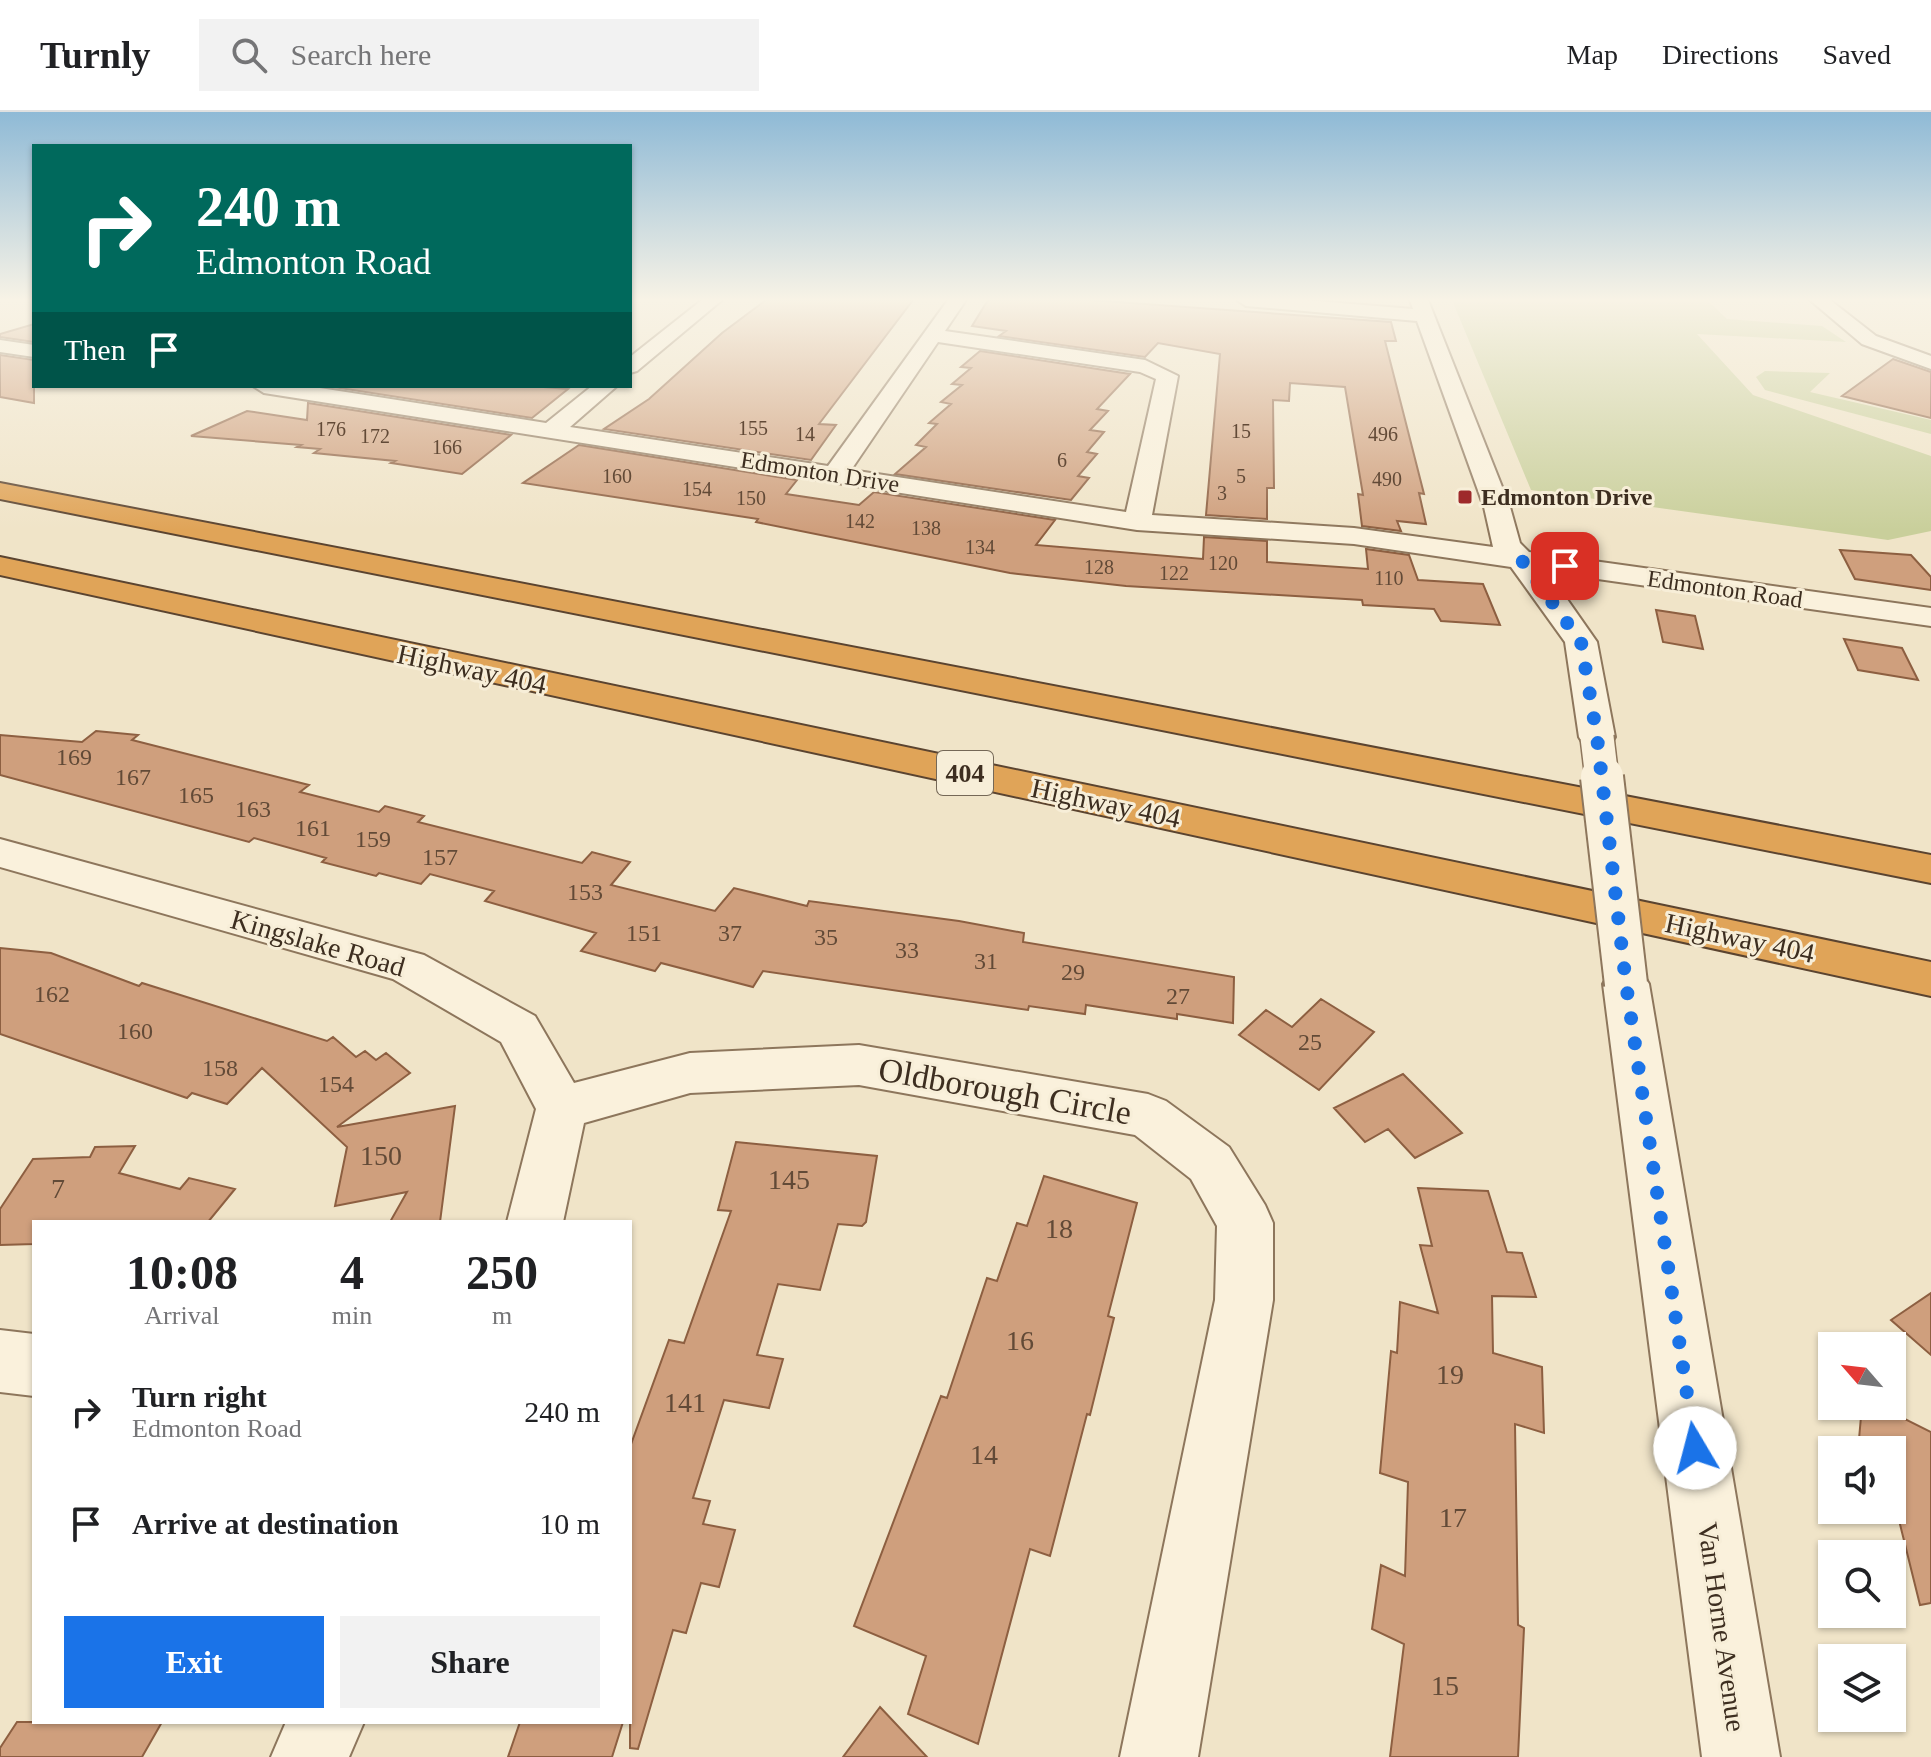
<!DOCTYPE html>
<style>
:root{--surface:#fff;--page:#f2f2f2;--text:#202124;--muted:#757577;--line:#e0e0e0;--accent:#1a73e8}
body{margin:0;font-family:Georgia,serif;background:var(--page);color:var(--text);height:100vh;display:flex;flex-direction:column;font-size:30px;white-space:nowrap}
*{box-sizing:border-box;margin:0}
p{font-size:26px;color:var(--muted)}
.icon{flex:none;width:44px;height:44px;fill:none;stroke:currentColor;stroke-width:2;stroke-linecap:round;stroke-linejoin:round}
.map{position:relative;flex:1;overflow:hidden}
.sheet{position:absolute;left:32px;top:1108px;width:600px;height:504px;display:flex;flex-direction:column;background:var(--surface);border-radius:0px;box-shadow:0 2px 6px #0004}
.sheet>*{flex:none}
.hud{position:absolute;left:32px;top:32px;width:600px;height:244px;border-radius:0px;box-shadow:0 2px 6px #0004;background:#00695c;color:#fff;overflow:hidden}
.needle{width:52px;rotate:298deg}
.tools{position:absolute;left:1818px;top:1220px;display:grid;gap:16px}
.tools a{display:grid;place-items:center;width:88px;height:88px;border-radius:0px;background:var(--surface);box-shadow:0 2px 6px #0004;font-size:40px}
.pin{position:absolute;display:grid;place-items:center;width:68px;height:68px;color:#fff;margin:-34px;border-radius:16px;box-shadow:0 4px 12px #0006}
.me{position:absolute;width:88px;margin:-44px;rotate:352deg;stroke-linejoin:round;filter:drop-shadow(0 0 6px #0008)}
.turn{display:flex;align-items:center;gap:28px;height:168px;padding:0 32px;font-size:36px}
.turn .icon{width:104px;height:104px;stroke-width:2.5}
.turn b{display:block;font-size:56px;line-height:68px}
.then{display:flex;align-items:center;height:76px;padding:0 32px;background:#0003;gap:16px;font-size:30px}
.eta{display:flex;justify-content:space-evenly;align-items:center;height:136px;text-align:center}
.eta b{font-size:48px;font-weight:700;line-height:56px}
.primary-button{display:flex;gap:16px;margin-top:auto;padding:16px 32px}
.primary-button a{flex:1;height:92px;border-radius:0px;background:var(--accent);color:#fff;font-size:32px;font-weight:700;line-height:92px;text-align:center}
.primary-button a+a{background:var(--page);color:var(--text)}
ul{padding:0;list-style:none}
li{display:flex;align-items:center;gap:24px;height:112px;padding:0 32px}
li div{flex:1}
li b{display:block;font-size:30px}
li em{font-style:normal}
header{display:flex;align-items:center;gap:48px;box-sizing:border-box;height:112px;padding:0 40px;background:var(--surface);border-bottom:2px solid var(--line)}
header strong{font-size:38px}
nav{display:flex;gap:44px;margin-inline-start:auto;font-size:28px}
.search{width:560px;height:72px;background:var(--page);display:flex;align-items:center;gap:20px;box-sizing:border-box;padding:0 28px;border-radius:0px;color:var(--muted);font-size:30px}
.map>svg:first-child{display:block}
.green{fill:#c9cf9b}
.building{fill:#cf9f7d;stroke:#8d5f41;stroke-width:2}
.lines{fill:none;stroke-linecap:round;stroke-linejoin:round}
.minor-casing{stroke:#8d765c;stroke-width:4}
.highway-casing{stroke:#5b4430;stroke-width:4}
.minor{fill:#faf1dc;fill-rule:evenodd}
.highway{fill:#e0a458;fill-rule:evenodd}
.minor-bridge-far1-casing{stroke:#8d765c;stroke-width:36;stroke-linecap:butt}
.minor-bridge-casing{stroke:#8d765c;stroke-width:46;stroke-linecap:butt}
.minor-bridge-far1{stroke:#faf1dc;stroke-width:33}
.minor-bridge{stroke:#faf1dc;stroke-width:42}
.route{stroke:#1a73e8;stroke-width:14;stroke-dasharray:0 25.2}
.poi-dot{fill:#9e2a2b;stroke:#f7eed8;stroke-width:3}
.labels{text-anchor:middle;dominant-baseline:central;stroke-width:6;stroke-linejoin:round;paint-order:stroke}
.far-number-label{font-size:20px;fill:#624a37}
.far-street-label{font-size:24px;fill:#3d2e20;stroke:#f7eed8}
.far-poi-label{font-size:24px;font-weight:bold;fill:#3d2e20;stroke:#f7eed8;text-anchor:start}
.number-label{font-size:24px;fill:#624a37}
.shield{fill:#f7eed8;stroke:#756857;stroke-width:2}
.shield-label{font-size:26px;font-weight:bold;fill:#3d2e20}
.street-label{font-size:28px;fill:#3d2e20;stroke:#f7eed8}
.near-number-label{font-size:28px;fill:#624a37}
.near-street-label{font-size:34px;fill:#3d2e20;stroke:#f7eed8}
</style>
<header>
<strong>Turnly</strong>
<div class="search"><svg class="icon" aria-label="search" viewBox="0 0 24 24"><circle cx="10" cy="10" r="6"/><path d="M15 15l6 6"/></svg>Search here</div>
<nav><a>Map</a><a>Directions</a><a>Saved</a></nav>
</header>
<div class="map">
<svg width="1931" height="1645" viewBox="0 0 1931 1645">
<rect width="100%" height="100%" fill="#f0e4c8"/>
<!-- green -->
<path class="green" d="M1452 188H1707L1727 207 1822 214 1846 230 1697 222 1753 283 1931 344V419L1888 428 1531 378Z
M1765 259 1830 261 1810 280 1931 308V322L1765 278 1756 265Z"/>
<!-- building -->
<path class="building" d="M766 188H913L819 312 836 313 811 348 604 317 649 287 722 221Z
M988 188H1090L1391 210 1396 229H1385L1424 382 1419 381 1426 412 1397 409 1401 419 1362 414 1358 382 1363 383 1345 275 1290 271 1289 289 1273 288 1274 376H1267V407L1206 403 1220 242 1158 231 1145 245 999 224 1006 219 972 214Z
M34 212V230L0 225V222Z
M980 239 1130 262 1097 297 1108 299 1090 318 1104 320 1087 340 1097 342 1078 364 1089 366 1071 388 895 362 926 335 916 333 937 312 929 311 951 292 941 290 962 273 952 272 971 256 961 255Z
M0 243 34 248V291L0 285Z
M1893 247 1931 260V306L1842 284Z
M327 274H531L568 277 532 306Z
M308 291 511 323 462 362 391 351 395 349 314 341 320 337 297 335 301 333 191 324 247 299 307 308Z
M579 333 797 368 786 382 859 393 874 380 1055 408 1036 433 1203 447 1204 425 1267 429V450L1368 457 1366 437 1409 443 1418 468 1483 472 1500 513 1441 509 1434 497 1363 493 1362 488 1126 474 1010 461 756 410 758 407 523 371Z
M1840 438 1911 443 1931 465V478L1855 467Z
M1656 498 1695 504 1703 537 1663 530Z
M1844 527 1902 536 1918 568 1858 558Z
M96 619 138 623 132 628 309 673 300 680 379 700 385 694 424 704 418 710 582 751 592 740 630 750 611 773 715 799 734 776 807 794 809 789 959 809 1024 821 1023 830 1234 865 1233 911 1177 902V907L1086 893 1085 902 1029 894 1028 898 763 859 753 875 661 851 655 859 581 839 596 821 485 789 494 779 430 762 421 772 379 761 376 764 322 750 326 746 254 726 249 730 0 663V623L82 630Z
M0 836 51 841 139 874 142 871 327 929 333 925 356 945 365 939 376 948 386 941 410 961 337 1015 455 994 440 1110H390L407 1080 335 1094 347 1035 262 956 227 992 192 981 187 986 0 922Z
M1321 887 1374 920 1319 978 1239 923 1266 898 1292 915Z
M1403 962 1462 1021 1415 1046 1388 1017 1365 1030 1334 996Z
M736 1030 877 1044 866 1110 862 1114 838 1112 820 1178 778 1172 757 1243 783 1247 769 1296 724 1288 693 1386 710 1389 703 1412 735 1418 719 1475 701 1471 686 1521 673 1518 638 1637 630 1636V1335L669 1228 684 1231 731 1099 718 1098Z
M135 1034 119 1061 180 1077 189 1066 235 1077 208 1110H34V1132L0 1133V1097L33 1047 90 1045 95 1035Z
M1044 1064 1137 1091 1108 1204 1114 1206 1090 1303 1087 1302 1050 1444 1030 1437 978 1632 908 1602 926 1544 854 1514 941 1284 947 1286 987 1166 997 1169 1017 1111 1027 1114Z
M1418 1076 1488 1079 1507 1140 1522 1141 1536 1185 1492 1184 1493 1241 1542 1255 1544 1321 1515 1312 1518 1513 1524 1516 1518 1645H1390L1404 1532 1372 1517 1381 1453 1405 1464 1408 1370 1380 1361 1391 1239 1397 1241 1400 1190 1438 1201 1420 1133 1432 1134Z
M1931 1181V1243L1891 1208Z
M1862 1294H1879L1931 1320V1491L1920 1493 1892 1380V1338H1858Z
M880 1595 927 1645H843Z
M17 1610H162L142 1645H0V1636Z
M520 1610H623L612 1645H508Z"/>
<g class="lines">
<defs>
<path id="minor" d="M702 188H722L637 259 630 261V245Z
M948 188H966L945 219 1145 248 1178 264 1152 403 1354 416 1493 435 1484 395 1417 209 1246 194 1237 188H1303L1413 197 1410 188H1428L1510 395 1520 431 1529 440 1931 496V514L1548 460 1597 530 1615 625 1610 633 1597 636 1584 633 1579 625 1565 530 1511 455 1354 432 1137 418 264 281 253 274H307L546 311 592 274H617L570 315 828 354ZM938 230 1140 260 1156 267 1126 400 851 358Z
M1810 188H1830L1876 224 1931 244V257L1862 232Z
M0 228 34 233V245L0 240Z
M0 727 424 843 535 904 574 971 690 941 859 933 1148 982 1166 989 1229 1035 1265 1093 1273 1111V1188L1198 1645H1120L1215 1188 1217 1114 1191 1067 1135 1023 859 973 690 981 584 1011 563 1110H507L536 997 501 930 393 867 0 755Z
M1626 855 1642 860 1649 872 1780 1645H1702L1603 872 1610 860Z
M0 1218 34 1222V1284L0 1280Z
M286 1610H364L349 1645H271Z"/>
<path id="highway" d="M0 371 1931 743V771L0 387Z
M0 445 1931 850V884L0 463Z"/>
</defs>
<!-- minor casing -->
<use href="#minor" class="minor-casing"/>
<!-- highway casing -->
<use href="#highway" class="highway-casing"/>
<!-- minor -->
<use href="#minor" class="minor"/>
<!-- highway -->
<use href="#highway" class="highway"/>
<defs>
<path id="minor-bridge-far1" d="M1597 625 1602 667"/>
<path id="minor-bridge" d="M1602 665 1626 872"/>
</defs>
<!-- minor-bridge-far1 casing -->
<use href="#minor-bridge-far1" class="minor-bridge-far1-casing"/>
<!-- minor-bridge casing -->
<use href="#minor-bridge" class="minor-bridge-casing"/>
<!-- minor-bridge-far1 -->
<use href="#minor-bridge-far1" class="minor-bridge-far1"/>
<!-- minor-bridge -->
<use href="#minor-bridge" class="minor-bridge"/>
</g>
<!-- sky -->
<linearGradient id="sky" x2="0" y2="1"><stop stop-color="#8fbad6"/><stop offset="0.45" stop-color="#f8f3e6"/><stop offset="1" stop-color="#f8f3e6" stop-opacity="0"/></linearGradient>
<rect width="1931" height="418" fill="url(#sky)"/>
<g class="lines">
<!-- route -->
<path class="route" d="M1565 454 1520 446 1581 530 1597 625 1626 872 1695 1336"/>
</g>
<!-- markers -->
<rect class="poi-dot" x="1457" y="377" width="16" height="16" rx="4"/>
<g class="labels">
<!-- far-number labels -->
<g class="far-number-label">
<text x="753" y="316">155</text>
<text x="331" y="317">176</text>
<text x="1241" y="319">15</text>
<text x="805" y="322">14</text>
<text x="1383" y="322">496</text>
<text x="375" y="324">172</text>
<text x="447" y="335">166</text>
<text x="1062" y="348">6</text>
<text x="617" y="364">160</text>
<text x="1241" y="364">5</text>
<text x="1387" y="367">490</text>
<text x="697" y="377">154</text>
<text x="1222" y="381">3</text>
<text x="751" y="386">150</text>
<text x="860" y="409">142</text>
<text x="926" y="416">138</text>
<text x="980" y="435">134</text>
<text x="1223" y="451">120</text>
<text x="1099" y="455">128</text>
<text x="1174" y="461">122</text>
<text x="1389" y="466">110</text>
</g>
<!-- far-street labels -->
<g class="far-street-label">
<text transform="translate(820 360) rotate(9)">Edmonton Drive</text>
<text transform="translate(1725 477) rotate(8)">Edmonton Road</text>
</g>
<!-- far-poi labels -->
<g class="far-poi-label">
<text x="1481" y="385">Edmonton Drive</text>
</g>
<!-- number labels -->
<g class="number-label">
<text x="74" y="645">169</text>
<text x="133" y="665">167</text>
<text x="196" y="683">165</text>
<text x="253" y="697">163</text>
<text x="313" y="716">161</text>
<text x="373" y="727">159</text>
<text x="440" y="745">157</text>
<text x="585" y="780">153</text>
<text x="644" y="821">151</text>
<text x="730" y="821">37</text>
<text x="826" y="825">35</text>
<text x="907" y="838">33</text>
<text x="986" y="849">31</text>
<text x="1073" y="860">29</text>
<text x="52" y="882">162</text>
<text x="1178" y="884">27</text>
<text x="135" y="919">160</text>
<text x="1310" y="930">25</text>
<text x="220" y="956">158</text>
<text x="336" y="972">154</text>
</g>
<!-- shield labels -->
<rect class="shield" x="937" y="639" width="56" height="44" rx="6"/>
<g class="shield-label">
<text x="965" y="661">404</text>
</g>
<!-- street labels -->
<g class="street-label">
<text transform="translate(472 557) rotate(12)">Highway 404</text>
<text transform="translate(1106 691) rotate(12)">Highway 404</text>
<text transform="translate(1740 826) rotate(12)">Highway 404</text>
<text transform="translate(318 831) rotate(16)">Kingslake Road</text>
<text transform="translate(1722 1515) rotate(82)">Van Horne Avenue</text>
</g>
<!-- near-number labels -->
<g class="near-number-label">
<text x="381" y="1043">150</text>
<text x="789" y="1067">145</text>
<text x="58" y="1076">7</text>
<text x="1059" y="1116">18</text>
<text x="1020" y="1228">16</text>
<text x="1450" y="1262">19</text>
<text x="685" y="1290">141</text>
<text x="984" y="1342">14</text>
<text x="1453" y="1405">17</text>
<text x="1445" y="1573">15</text>
</g>
<!-- near-street labels -->
<g class="near-street-label">
<text transform="translate(1005 979) rotate(10)">Oldborough Circle</text>
</g>
</g>
</svg>
<div class="tools">
<a><svg class="needle" viewBox="-14 -14 28 28"><path d="M0-13l5 13h-10z" fill="#e53935"/><path d="M0 13l5-13h-10z" fill="#757577"/></svg></a>
<a><svg class="icon" aria-label="sound" viewBox="0 0 24 24"><path d="M4 9h4l5-4v14l-5-4H4zM17 9q2 3 0 6"/></svg></a>
<a><svg class="icon" aria-label="search" viewBox="0 0 24 24"><circle cx="10" cy="10" r="6"/><path d="M15 15l6 6"/></svg></a>
<a><svg class="icon" aria-label="layers" viewBox="0 0 24 24"><path d="M12 4l9 5-9 5-9-5zM3 14l9 5 9-5"/></svg></a>
</div>
<div class="pin" style="left:1565px;top:454px;background:#d93025"><svg class="icon" aria-label="arrive" viewBox="0 0 24 24"><path d="M6 21V4h12l-3 4 3 4H6"/></svg></div>
<svg class="me" style="left:1695px;top:1336px" viewBox="-20 -20 40 40"><circle r="19" fill="#fff"/><path d="M0-13L10 11 0 6-10 11z" fill="#1a73e8"/></svg>
<div class="hud">
<div class="turn"><svg class="icon" aria-label="right" viewBox="0 0 24 24"><path d="M7 20v-9h11M14 6l5 5-5 5"/></svg><div><b>240 m</b>Edmonton Road</div></div>
<div class="then">Then<svg class="icon" aria-label="arrive" viewBox="0 0 24 24"><path d="M6 21V4h12l-3 4 3 4H6"/></svg></div>
</div>
<section class="sheet">
<div class="eta">
<div><b>10:08</b><p>Arrival</p></div>
<div><b>4</b><p>min</p></div>
<div><b>250</b><p>m</p></div>
</div>
<ul>
<li><svg class="icon" aria-label="right" viewBox="0 0 24 24"><path d="M7 20v-9h11M14 6l5 5-5 5"/></svg><div><b>Turn right</b><p>Edmonton Road</p></div><em>240 m</em></li>
<li><svg class="icon" aria-label="arrive" viewBox="0 0 24 24"><path d="M6 21V4h12l-3 4 3 4H6"/></svg><div><b>Arrive at destination</b></div><em>10 m</em></li>
</ul>
<div class="primary-button"><a>Exit</a><a>Share</a></div>
</section>
</div>
